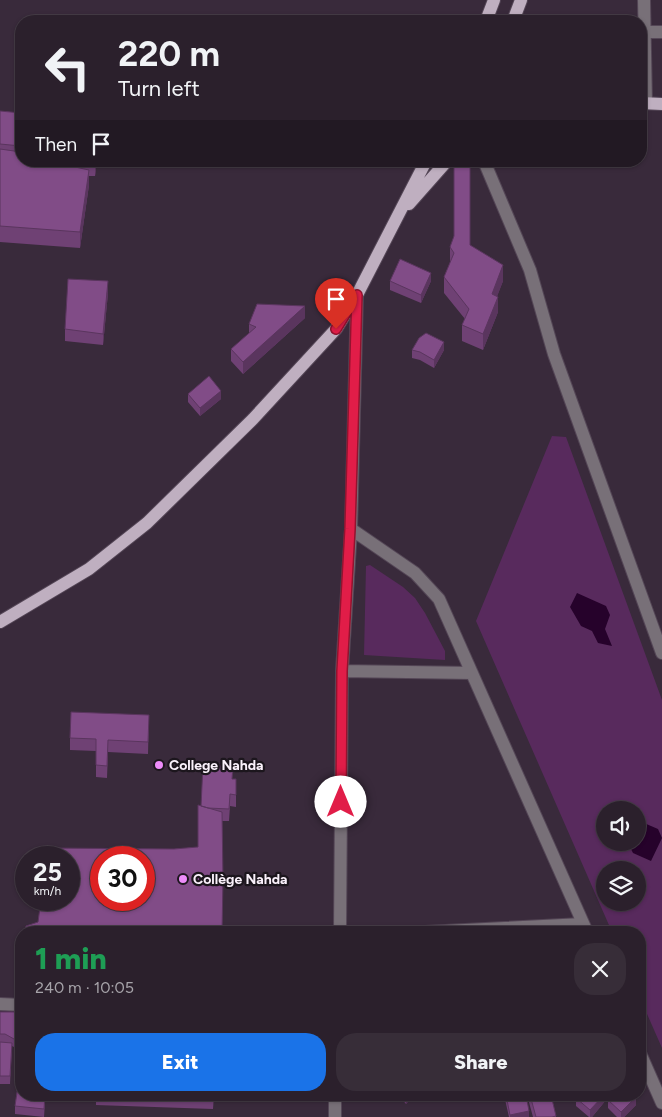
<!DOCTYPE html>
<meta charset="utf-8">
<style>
:root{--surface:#2b202c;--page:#372d38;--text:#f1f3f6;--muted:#a6a3a9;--line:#473e48;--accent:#1a73e8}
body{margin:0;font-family:Figtree,sans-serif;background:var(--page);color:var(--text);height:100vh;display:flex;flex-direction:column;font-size:19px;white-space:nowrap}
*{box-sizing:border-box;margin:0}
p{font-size:16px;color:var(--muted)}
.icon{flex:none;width:28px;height:28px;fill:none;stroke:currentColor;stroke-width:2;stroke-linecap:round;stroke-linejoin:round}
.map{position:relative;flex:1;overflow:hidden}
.panel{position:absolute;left:15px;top:926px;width:631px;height:175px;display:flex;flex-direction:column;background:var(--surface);border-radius:20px;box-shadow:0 1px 4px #0004,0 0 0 1px var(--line)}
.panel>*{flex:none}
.hud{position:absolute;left:15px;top:15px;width:632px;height:152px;border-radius:20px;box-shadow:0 1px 4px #0004,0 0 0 1px var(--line);background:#2b202c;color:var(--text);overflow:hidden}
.controls{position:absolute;left:596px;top:801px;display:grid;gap:10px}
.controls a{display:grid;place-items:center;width:50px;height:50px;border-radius:50%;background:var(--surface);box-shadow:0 1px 4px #0004,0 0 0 1px var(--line);font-size:25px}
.speed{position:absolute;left:15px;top:846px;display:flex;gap:10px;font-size:25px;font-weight:700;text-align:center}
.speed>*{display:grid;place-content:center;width:65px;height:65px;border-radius:50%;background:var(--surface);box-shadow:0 1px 4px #0004,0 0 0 1px var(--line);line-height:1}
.speed small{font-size:12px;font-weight:400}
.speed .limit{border:8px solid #d22;background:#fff;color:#111}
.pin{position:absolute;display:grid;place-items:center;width:42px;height:42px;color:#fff;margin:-51px -21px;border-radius:50% 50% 50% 0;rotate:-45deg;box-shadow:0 0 5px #0007}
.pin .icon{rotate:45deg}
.me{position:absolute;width:55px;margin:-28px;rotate:0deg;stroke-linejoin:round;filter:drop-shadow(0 0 4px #0008)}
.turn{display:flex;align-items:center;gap:18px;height:105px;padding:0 20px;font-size:22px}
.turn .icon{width:65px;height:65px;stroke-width:2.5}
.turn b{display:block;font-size:35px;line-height:42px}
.then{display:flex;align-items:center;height:48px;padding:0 20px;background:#0003;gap:10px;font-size:19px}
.round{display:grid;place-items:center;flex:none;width:52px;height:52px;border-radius:20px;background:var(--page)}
.overview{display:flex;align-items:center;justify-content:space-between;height:85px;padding:0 20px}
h1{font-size:30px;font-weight:800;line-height:38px;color:#1e9e55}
.button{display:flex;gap:10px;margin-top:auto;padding:10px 20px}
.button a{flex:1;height:58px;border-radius:20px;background:var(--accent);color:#fff;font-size:20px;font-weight:800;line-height:58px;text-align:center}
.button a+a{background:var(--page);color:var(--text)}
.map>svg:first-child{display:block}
.green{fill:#582a5d;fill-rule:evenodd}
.water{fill:#26022b}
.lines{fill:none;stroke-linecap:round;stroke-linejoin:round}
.minor-casing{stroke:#544656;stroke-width:14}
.major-casing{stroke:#544656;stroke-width:14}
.minor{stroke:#787078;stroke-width:12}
.major{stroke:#bfafc0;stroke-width:12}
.wall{fill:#6f4174}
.shaded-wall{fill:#5a355e}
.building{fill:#814c87;stroke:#5a355e;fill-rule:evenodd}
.route-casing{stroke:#92132f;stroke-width:12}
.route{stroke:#e11d48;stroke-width:9}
.poi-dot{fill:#ed8cf9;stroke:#1c161d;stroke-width:2}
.labels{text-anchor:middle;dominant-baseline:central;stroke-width:4.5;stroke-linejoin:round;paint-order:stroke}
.poi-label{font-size:14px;font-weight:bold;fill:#faf1fb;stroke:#1c161d;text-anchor:start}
</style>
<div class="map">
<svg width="662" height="1117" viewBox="0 0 662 1117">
<rect width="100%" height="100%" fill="#392a3b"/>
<!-- green -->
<path class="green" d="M552 436 566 437 662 700V1048L640 998V932H612L476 621ZM605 810H638V842H605ZM605 870H638V902H605Z
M370 565 403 587 415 598 425 613 445 651V660L364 655 366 566Z"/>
<!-- water -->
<path class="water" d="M577 593 606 606 610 615 605 629 612 646 598 643 592 631 581 626 570 607Z
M637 807 644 823 658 829 662 838 651 861 633 853 628 843 638 842V810H636Z"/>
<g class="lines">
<defs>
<path id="minor" d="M644 0 646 103
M643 32H662
M484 161 530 270 554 354 662 653
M351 529 415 573 439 599 587 932
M342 671 472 673
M340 932 342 671 351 529 357 295
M425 932 583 924
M0 1004 21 1005
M640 1053 662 1103
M335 1117V1095"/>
<path id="major" d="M486 21 494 0
M513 21 521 0
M641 103 662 104
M409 204 447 161
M0 622 89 569 147 523 253 419 336 329 357 295 426 161"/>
</defs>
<!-- minor casing -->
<use href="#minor" class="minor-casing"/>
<!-- major casing -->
<use href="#major" class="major-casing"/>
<!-- minor -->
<use href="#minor" class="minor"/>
<!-- major -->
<use href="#major" class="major"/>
</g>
<!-- wall -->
<path class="wall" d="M0 111 21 113V161H97L95 176H89V185L80 248 0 242Z
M470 245 503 281 497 296 498 312 483 350 462 341V325L465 319 444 293V277L450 263V247Z
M390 281H431L421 303 390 290Z
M108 293 103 345 65 341V329Z
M305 318 243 374 231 361V349L249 333V324Z
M412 350H444L434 368 420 360 412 358Z
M188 394 221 399 200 416 188 402Z
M149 715 148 754 108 752 107 778 96 777V751L70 750V738Z
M233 779 236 791V807L230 806 229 821H222V932L38 922 174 849 198 847 201 806Z
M0 1012H21V1043H19L14 1047 12 1046 10 1084H0V1042L6 1043 0 1042Z
M21 1062V1095H48V1097L45 1096 44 1117 15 1114V1106L17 1091 16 1090V1082Z
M96 1095H214L213 1109 96 1105Z
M400 1095H414L406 1104 400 1097Z
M504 1095H526L529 1117H509Z
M527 1095H551L556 1117H533Z
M606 1095V1100L592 1117H589L576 1106V1098Z
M608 1100 636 1105 624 1117H617L608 1108Z"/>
<!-- shaded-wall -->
<path class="shaded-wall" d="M95 161H97L95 176Z
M89 170V185L80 248V232Z
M503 265V281L492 310V294Z
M431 273V281L421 303V295Z
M108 281V293L103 345V334Z
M498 297V312L483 350V334Z
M305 306V318L243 374V362Z
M444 342V350L434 368V360Z
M221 391V399L200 416V408Z
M19 1035V1043L14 1047V1039Z
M45 1095V1103L44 1117V1109Z
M407 1095H414L406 1104V1096Z
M604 1095H606V1100L592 1117H590V1110Z
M636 1097V1105L624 1117H621V1112Z
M529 1111V1117H510V1115Z"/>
<!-- building -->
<path class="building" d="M0 111 21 113V146L0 144Z
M0 149 21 152V161H47L89 170 80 232 0 226Z
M454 161H470V245L503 265 492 294 498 297 483 334 462 325 469 309 444 277 454 253 450 247 454 236Z
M400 259 431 273 421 295 390 281Z
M68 279 108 281 103 334 65 329Z
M257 304 305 306 243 362 231 349 256 327 249 324Z
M426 333 444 342 434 360 420 352 412 350 419 338Z
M209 376 221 391 200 408 188 394Z
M71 712 149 715 148 742 108 740 107 766 96 765V739L70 738Z
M203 765 233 766 232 779H236V795L230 794 229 809 208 808 201 806Z
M198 805 222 812 223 879 222 932H25L26 926 38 922 41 900H69V858H47L48 848 174 849 198 847ZM101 858H144V900H101Z
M523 926 529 932H515Z
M0 1012H21V1035H19L14 1039 5 1034H0Z
M0 1042 12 1043 10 1076H0Z
M18 1061 21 1062V1083L16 1082Z
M18 1086 21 1087V1095H45L44 1109 15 1106Z
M506 1095H526L529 1111 510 1115Z
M530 1095H551L556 1116 552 1117H536Z
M578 1095H604L590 1110 576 1098Z
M613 1095H634L636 1097 621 1112 608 1100Z"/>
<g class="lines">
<defs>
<path id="route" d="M336 329 357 295 350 529 342 671 341 802"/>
</defs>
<!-- route casing -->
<use href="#route" class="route-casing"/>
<!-- route -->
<use href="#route" class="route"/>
</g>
<!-- markers -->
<g class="poi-dot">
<circle cx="159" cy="765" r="5"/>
<circle cx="183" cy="879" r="5"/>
</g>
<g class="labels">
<!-- poi labels -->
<g class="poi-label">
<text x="169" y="765">College Nahda</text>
<text x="193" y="879">Collège Nahda</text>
</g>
</g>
</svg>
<div class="controls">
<a><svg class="icon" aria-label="sound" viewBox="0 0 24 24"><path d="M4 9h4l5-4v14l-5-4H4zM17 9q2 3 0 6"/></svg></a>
<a><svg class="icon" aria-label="layers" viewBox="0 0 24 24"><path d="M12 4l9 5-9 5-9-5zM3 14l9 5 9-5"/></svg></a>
</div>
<div class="speed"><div>25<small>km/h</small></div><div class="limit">30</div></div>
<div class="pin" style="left:336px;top:329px;background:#d93025"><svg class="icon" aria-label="arrive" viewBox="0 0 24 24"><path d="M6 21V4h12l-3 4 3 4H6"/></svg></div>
<svg class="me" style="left:341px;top:802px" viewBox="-20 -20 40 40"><circle r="19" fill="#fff"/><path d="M0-13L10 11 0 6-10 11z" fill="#e11d48"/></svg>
<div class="hud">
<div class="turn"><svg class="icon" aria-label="left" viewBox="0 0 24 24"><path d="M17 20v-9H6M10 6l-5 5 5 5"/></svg><div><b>220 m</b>Turn left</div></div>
<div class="then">Then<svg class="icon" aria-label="arrive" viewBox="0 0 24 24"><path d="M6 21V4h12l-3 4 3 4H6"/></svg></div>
</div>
<section class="panel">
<div class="overview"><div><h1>1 min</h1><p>240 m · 10:05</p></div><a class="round"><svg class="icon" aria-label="close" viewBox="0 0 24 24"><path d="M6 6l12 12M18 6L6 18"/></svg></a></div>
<div class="button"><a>Exit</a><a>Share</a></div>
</section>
</div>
